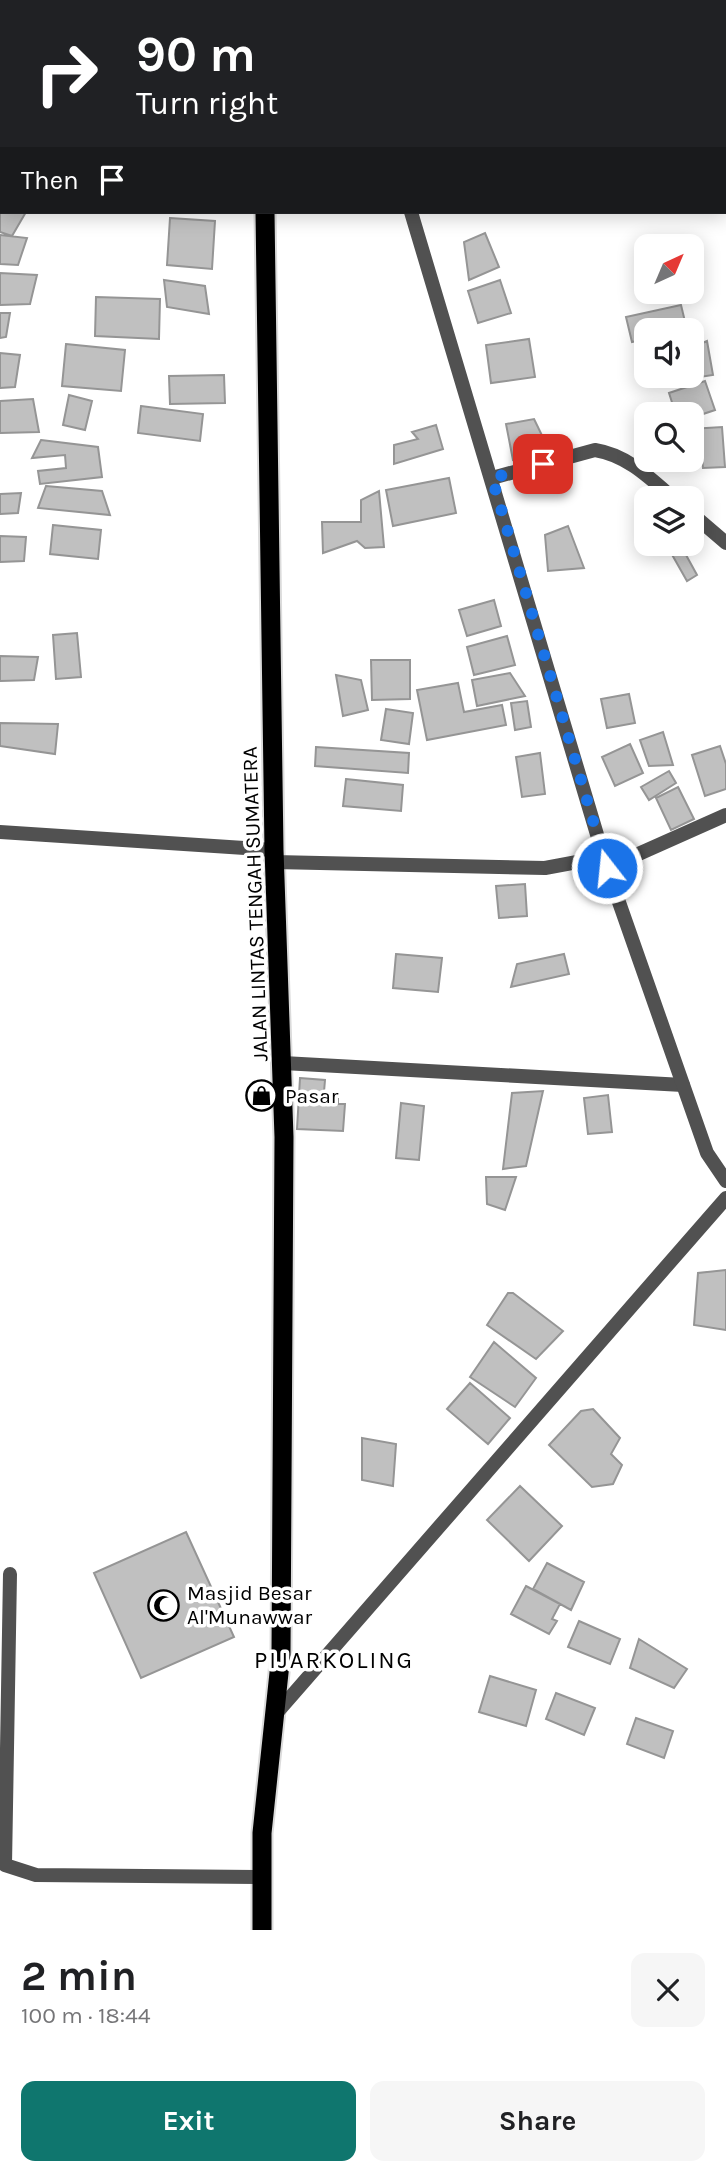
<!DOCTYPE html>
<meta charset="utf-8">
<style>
:root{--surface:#fff;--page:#f6f6f6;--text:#202124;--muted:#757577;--accent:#0f766e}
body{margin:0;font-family:Karla,sans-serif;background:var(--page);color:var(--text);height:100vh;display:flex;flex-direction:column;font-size:26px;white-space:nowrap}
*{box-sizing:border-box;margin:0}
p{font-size:23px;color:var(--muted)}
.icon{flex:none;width:38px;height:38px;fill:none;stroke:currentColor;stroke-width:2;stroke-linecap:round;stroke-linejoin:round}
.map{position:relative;height:1930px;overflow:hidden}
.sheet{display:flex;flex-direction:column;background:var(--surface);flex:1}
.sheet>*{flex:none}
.top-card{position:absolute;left:0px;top:0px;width:726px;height:214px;box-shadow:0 4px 18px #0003;background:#202124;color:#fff;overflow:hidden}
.needle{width:46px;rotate:44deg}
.tools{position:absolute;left:634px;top:234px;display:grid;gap:14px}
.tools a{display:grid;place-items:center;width:70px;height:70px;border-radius:14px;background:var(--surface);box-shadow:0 4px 18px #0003;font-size:35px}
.pin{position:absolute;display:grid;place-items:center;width:60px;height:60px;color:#fff;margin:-30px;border-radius:14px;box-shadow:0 4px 10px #0006}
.me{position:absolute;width:77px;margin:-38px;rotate:344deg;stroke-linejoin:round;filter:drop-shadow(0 0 5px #0008)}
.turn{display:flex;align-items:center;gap:24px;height:147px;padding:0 21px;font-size:32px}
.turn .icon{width:91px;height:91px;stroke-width:2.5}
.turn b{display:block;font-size:49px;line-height:60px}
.then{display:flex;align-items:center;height:66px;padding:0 21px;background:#0003;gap:14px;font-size:26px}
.round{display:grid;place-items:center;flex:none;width:74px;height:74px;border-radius:14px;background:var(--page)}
.headline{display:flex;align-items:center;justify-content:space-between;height:119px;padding:0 21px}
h1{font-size:42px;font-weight:700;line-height:52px}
.action{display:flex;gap:14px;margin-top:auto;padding:14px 21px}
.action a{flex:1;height:80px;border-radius:14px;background:var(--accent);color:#fff;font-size:28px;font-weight:700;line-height:80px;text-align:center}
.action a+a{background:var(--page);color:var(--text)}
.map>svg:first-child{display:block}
.building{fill:#c0c0c0;stroke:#959595;stroke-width:2}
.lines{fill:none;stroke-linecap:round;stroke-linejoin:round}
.trunk-casing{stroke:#dbdbdb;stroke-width:23}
.minor{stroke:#515151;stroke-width:14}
.tertiary{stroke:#515151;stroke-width:14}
.trunk{stroke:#000;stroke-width:19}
.route{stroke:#1a73e8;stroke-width:12;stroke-dasharray:0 21.6}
.labels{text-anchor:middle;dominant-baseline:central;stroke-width:7;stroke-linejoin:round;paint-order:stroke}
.street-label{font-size:21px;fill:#000;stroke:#fff}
.poi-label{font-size:21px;fill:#000;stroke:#fff;text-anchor:start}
.quarter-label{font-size:24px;letter-spacing:2px;fill:#000;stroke:#fff}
</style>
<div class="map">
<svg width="726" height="1930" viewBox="0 0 726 1930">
<rect width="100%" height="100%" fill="#fff"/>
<!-- building -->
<path class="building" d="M0 197 2 212H26L12 236 0 232Z
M170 218 215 221 212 269 167 265Z
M485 233 499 267 469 280 464 242Z
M0 235 27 238 18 265 0 264Z
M0 273 37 275 30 304 0 305Z
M164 280 205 286 209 314 167 307Z
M500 280 511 313 478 323 468 291Z
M96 297 160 299 159 339 95 336Z
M681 305 687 330 646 331V339L632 342 626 317Z
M0 313H10L6 337 0 338Z
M529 339 535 377 491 383 486 345Z
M707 341 713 375 647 385 641 349 646 348V376H691V348Z
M66 344 125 350 121 391 62 386Z
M0 353 20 355 15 387 0 388Z
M224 375 225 403 170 404 169 376Z
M705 381 715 410 691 418V415H676L669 393Z
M69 395 92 401 85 430 63 425Z
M33 399 39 432 0 433V401Z
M141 406 203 414 200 441 138 433Z
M534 419 551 454 513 460 506 424Z
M436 425 443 449 394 464V445L418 439 412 432Z
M722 427 725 467 703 468 701 445 691 429Z
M41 440 98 447 102 477 40 484 38 471 66 468 65 455 32 458Z
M449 478 456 513 393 526 386 490Z
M46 486 102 491 110 515 38 508Z
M379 491 384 547 365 548 357 541 323 553 322 522H361V500Z
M21 493 18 513 0 514V494Z
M53 525 101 530 98 559 50 554Z
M568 526 584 568 548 571 545 535Z
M0 536 26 537 24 561 0 562Z
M666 544H680L697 575 687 581Z
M494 600 501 626 467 636 459 610Z
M77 633 81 677 56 679 53 635Z
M507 636 515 665 474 675 467 647Z
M0 656 38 657 34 680 0 681Z
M371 660H410V699L372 700Z
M510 673 525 696 477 706 472 680Z
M336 675 361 680 368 710 343 716Z
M458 683 464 712 502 705 506 725 427 740 417 690Z
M629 694 635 723 607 728 601 699Z
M527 701 531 727 515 730 511 703Z
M386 709 413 713 409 744 381 740Z
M0 723 58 724 55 754 0 746Z
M663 732 673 765 649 766 640 740Z
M630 744 643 773 615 786 602 757Z
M720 746 726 764V789L705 796 692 755Z
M316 747 409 753 408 773 315 766Z
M540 753 545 794 522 797 516 757Z
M669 771 676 783 649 800 641 787Z
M346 779 403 785 401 811 343 806Z
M678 787 694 819 671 830 656 798Z
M525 884 527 916 499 918 496 886Z
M396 954 442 958 438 992 393 988Z
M564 954 569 974 511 987 517 964Z
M300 1078 325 1080 324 1092 338 1093V1104H345L343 1131 297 1129Z
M543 1091 526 1166 503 1169 512 1093Z
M608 1095 612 1132 588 1134 584 1098Z
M401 1103 424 1106 419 1160 396 1158Z
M486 1177H516L505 1210 487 1204Z
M726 1270V1330L694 1325 698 1273Z
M508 1293H513L563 1331 536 1359 487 1325Z
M494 1342 536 1378 515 1407 470 1377Z
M470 1383 510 1418 488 1444 447 1409Z
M593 1409 620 1438 611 1454 622 1465 613 1484 592 1487 549 1445 581 1411Z
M362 1438 396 1444 393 1486 362 1480Z
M520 1486 562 1526 529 1561 487 1520Z
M186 1532 234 1637 141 1678 94 1573Z
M547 1563 584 1582 571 1610 533 1589Z
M526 1586 560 1604 552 1619 557 1621 549 1634 511 1614Z
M579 1621 620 1639 610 1664 568 1647Z
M639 1639 687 1669 674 1688 630 1668Z
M490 1676 536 1690 526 1726 479 1712Z
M556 1693 595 1708 584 1735 546 1719Z
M636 1718 673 1731 664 1758 627 1744Z"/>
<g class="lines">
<defs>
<path id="trunk" d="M262 0V2
M262 1930V1833L281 1654 284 1137 274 850 265 212"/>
</defs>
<!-- trunk casing -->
<use href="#trunk" class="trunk-casing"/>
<!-- minor -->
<path class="minor" d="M492 478 595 450C627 455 650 478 674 499
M691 513 726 543
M0 832 274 850
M275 862 545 868 604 857
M607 868 726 815
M283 1063 683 1085
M10 1574 5 1865 36 1875 262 1877
M274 1716 726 1198"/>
<!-- tertiary -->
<path class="tertiary" d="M347 0V2
M411 212 607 868 707 1153 726 1181"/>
<!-- trunk -->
<use href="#trunk" class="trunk"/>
</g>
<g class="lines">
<!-- route -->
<path class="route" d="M543 464 492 478 607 868"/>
</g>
<!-- icons -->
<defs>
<symbol id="shop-ring" viewBox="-11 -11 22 22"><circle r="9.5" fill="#fff" stroke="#000" stroke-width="1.5"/><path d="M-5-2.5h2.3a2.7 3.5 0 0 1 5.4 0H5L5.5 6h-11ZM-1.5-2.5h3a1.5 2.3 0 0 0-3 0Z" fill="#000"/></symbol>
<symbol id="mosque-ring" viewBox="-11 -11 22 22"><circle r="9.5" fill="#fff" stroke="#000" stroke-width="1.5"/><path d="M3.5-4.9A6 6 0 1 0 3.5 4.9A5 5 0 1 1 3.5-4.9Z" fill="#000"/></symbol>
</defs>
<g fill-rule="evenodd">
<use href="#shop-ring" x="244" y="1078" width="35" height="35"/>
<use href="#mosque-ring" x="146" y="1588" width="35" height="35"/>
</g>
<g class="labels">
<!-- street labels -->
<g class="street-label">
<text transform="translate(255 904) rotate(-92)">JALAN LINTAS TENGAH SUMATERA</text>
</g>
<!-- poi labels -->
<g class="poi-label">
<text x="285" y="1096">Pasar</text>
<text x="187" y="1593">Masjid Besar<tspan x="187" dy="24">Al'Munawwar</tspan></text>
</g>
<!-- quarter labels -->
<g class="quarter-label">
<text x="334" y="1660">PIJARKOLING</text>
</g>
</g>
</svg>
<div class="tools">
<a><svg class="needle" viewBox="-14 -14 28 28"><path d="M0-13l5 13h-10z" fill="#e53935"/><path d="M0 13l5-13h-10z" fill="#757577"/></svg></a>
<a><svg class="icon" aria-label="sound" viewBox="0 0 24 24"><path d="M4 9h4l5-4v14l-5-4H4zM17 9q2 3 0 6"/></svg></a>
<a><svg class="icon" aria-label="search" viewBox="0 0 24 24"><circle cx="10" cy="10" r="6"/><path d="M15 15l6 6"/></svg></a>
<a><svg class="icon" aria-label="layers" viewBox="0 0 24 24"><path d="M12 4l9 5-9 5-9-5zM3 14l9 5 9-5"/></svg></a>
</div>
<div class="pin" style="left:543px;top:464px;background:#d93025"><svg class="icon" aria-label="arrive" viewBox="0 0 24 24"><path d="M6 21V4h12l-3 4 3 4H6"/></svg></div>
<svg class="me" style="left:607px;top:868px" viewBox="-20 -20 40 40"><circle r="17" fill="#1a73e8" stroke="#fff" stroke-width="3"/><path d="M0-11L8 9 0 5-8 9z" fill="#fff"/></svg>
<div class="top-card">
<div class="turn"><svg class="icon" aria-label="right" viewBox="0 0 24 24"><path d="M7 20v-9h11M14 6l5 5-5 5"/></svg><div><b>90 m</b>Turn right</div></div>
<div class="then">Then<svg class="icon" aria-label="arrive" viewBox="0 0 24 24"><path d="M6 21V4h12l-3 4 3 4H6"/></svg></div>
</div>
</div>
<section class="sheet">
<div class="headline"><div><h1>2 min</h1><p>100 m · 18:44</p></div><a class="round"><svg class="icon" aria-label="close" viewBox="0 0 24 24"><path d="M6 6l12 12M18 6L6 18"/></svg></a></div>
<div class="action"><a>Exit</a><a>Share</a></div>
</section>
